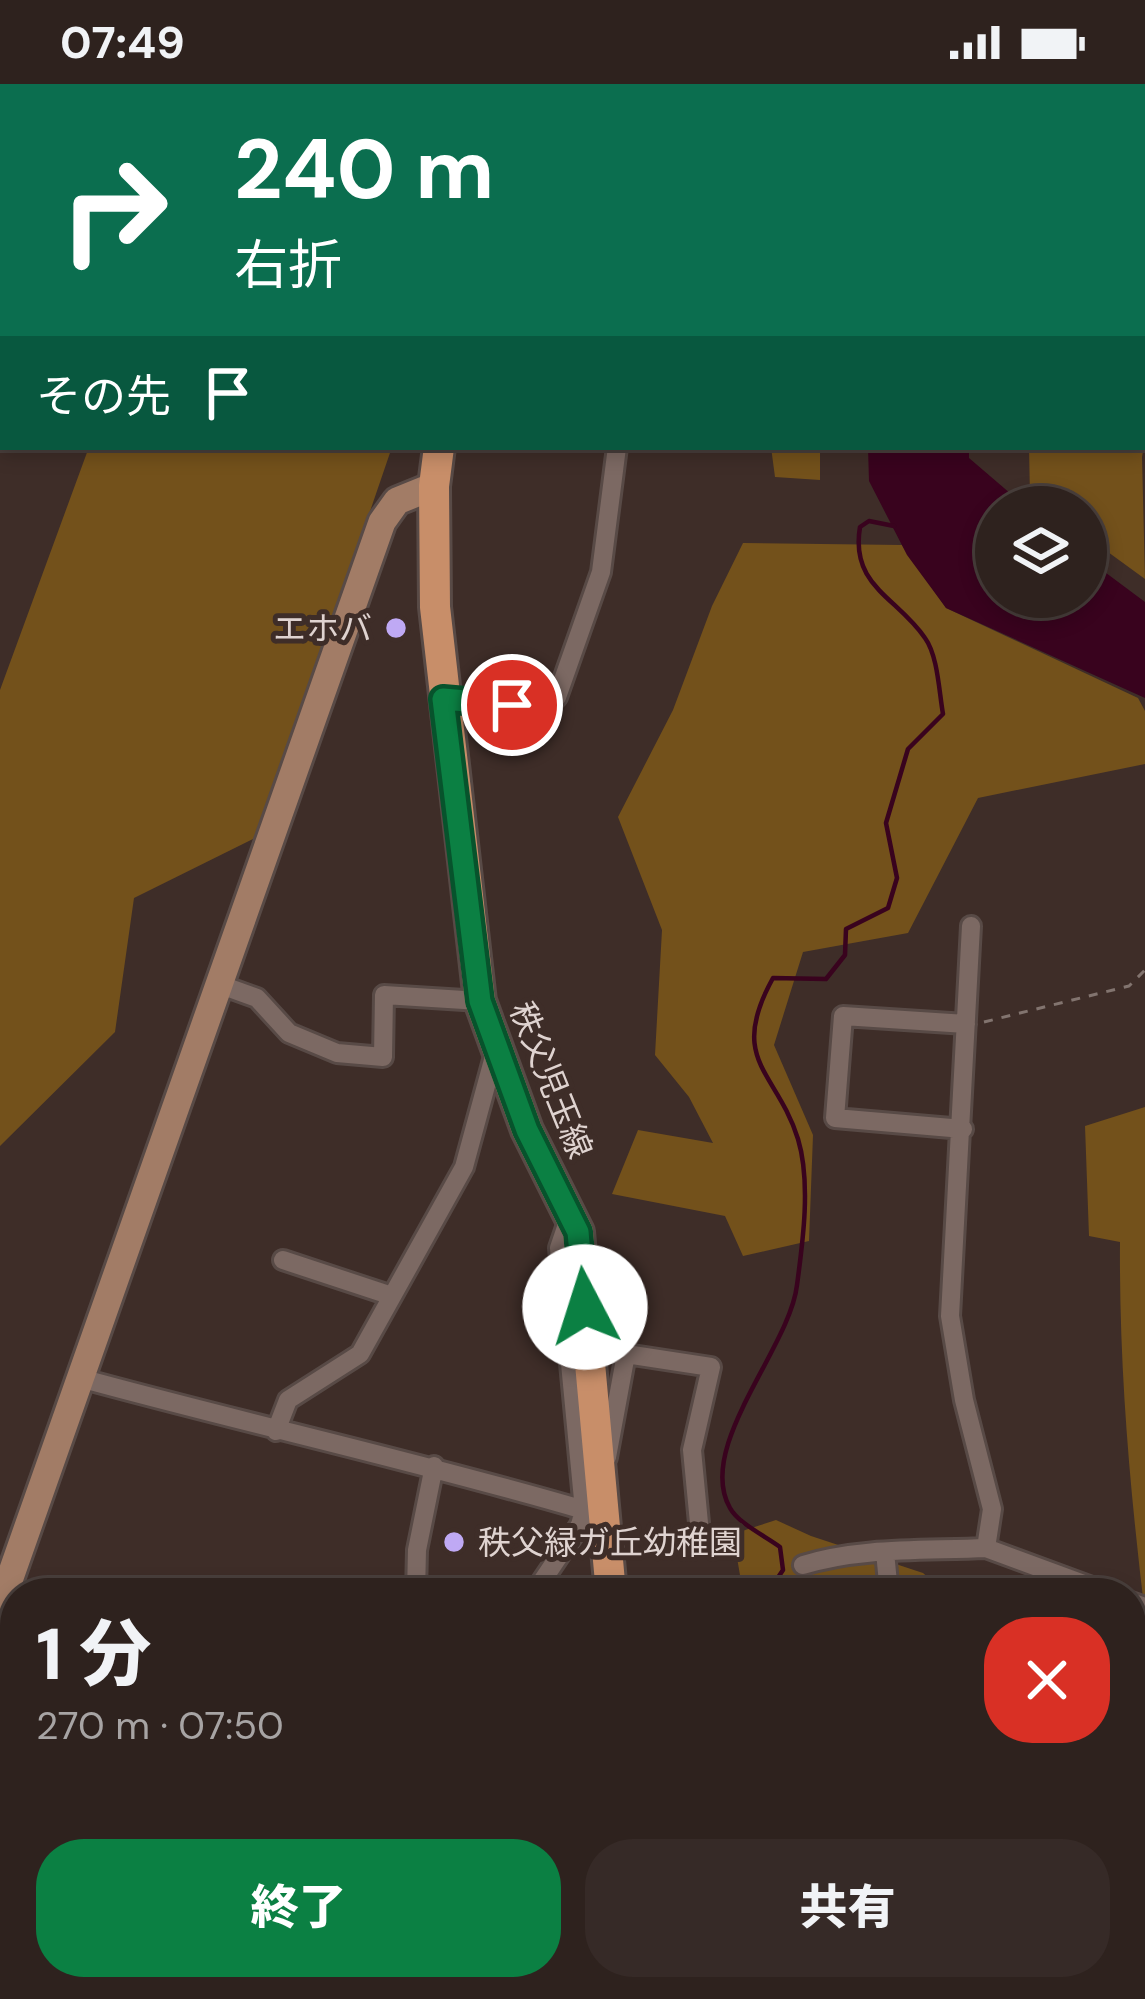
<!DOCTYPE html>
<html lang="ja">
<meta charset="utf-8">
<style>
:root{--surface:#2e221e;--page:#362a27;--text:#f1f3f6;--muted:#a7a4a4;--line:#493f3c;--accent:#0b8043}
body{margin:0;font-family:"DM Sans","Noto Sans JP",sans-serif;background:var(--page);color:var(--text);height:100vh;display:flex;flex-direction:column;font-size:45px;white-space:nowrap}
*{box-sizing:border-box;margin:0}
p{font-size:39px;color:var(--muted)}
.icon{flex:none;width:66px;height:66px;fill:none;stroke:currentColor;stroke-width:2;stroke-linecap:round;stroke-linejoin:round}
.map{position:relative;flex:1;overflow:hidden}
.sheet{position:absolute;left:0px;top:1494px;width:1146px;height:423px;display:flex;flex-direction:column;background:var(--surface);border-radius:48px 48px 0 0;box-shadow:0 6px 18px #0003,0 0 0 3px var(--line)}
.sheet>*{flex:none}
.top-card{position:absolute;left:0px;top:0px;width:1146px;height:366px;box-shadow:0 6px 18px #0003,0 0 0 3px var(--line);background:#0b6e4f;color:#fff;overflow:hidden}
.buttons{position:absolute;left:975px;top:402px;display:grid;gap:24px}
.buttons a{display:grid;place-items:center;width:132px;height:132px;border-radius:50%;background:var(--surface);box-shadow:0 6px 18px #0003,0 0 0 3px var(--line);font-size:60px}
.pin{position:absolute;display:grid;place-items:center;width:102px;height:102px;color:#fff;margin:-51px;border:6px solid #fff;border-radius:50%;box-shadow:0 3px 12px #0007}
.me{position:absolute;width:132px;margin:-66px;rotate:355deg;stroke-linejoin:round;filter:drop-shadow(0 0 9px #0008)}
.turn{display:flex;align-items:center;gap:42px;height:252px;padding:0 36px;font-size:54px}
.turn .icon{width:156px;height:156px;stroke-width:2.5}
.turn b{display:block;font-size:84px;line-height:102px}
.then{display:flex;align-items:center;height:114px;padding:0 36px;background:#0003;gap:24px;font-size:45px}
.round{display:grid;place-items:center;flex:none;width:126px;height:126px;border-radius:48px;background:var(--page)}
.summary{display:flex;align-items:center;justify-content:space-between;height:204px;padding:0 36px}
h1{font-size:72px;font-weight:800;line-height:90px}
.action{display:flex;gap:24px;margin-top:auto;padding:24px 36px}
.action a{flex:1;height:138px;border-radius:48px;background:var(--accent);color:#fff;font-size:48px;font-weight:800;line-height:138px;text-align:center}
.action a+a{background:var(--page);color:var(--text)}
.status{display:flex;justify-content:space-between;align-items:center;height:84px;padding:0 60px;background:var(--surface);direction:ltr}
.status svg{height:33px;fill:currentColor}
.map>svg:first-child{display:block}
.green{fill:#73511b}
.water{fill:#39031e}
.lines{fill:none;stroke-linecap:round;stroke-linejoin:round}
.stream{stroke:#39031e;stroke-width:4.5}
.street-casing{stroke:#584a46;stroke-width:24}
.secondary-casing{stroke:#584a46;stroke-width:33}
.primary-casing{stroke:#584a46;stroke-width:36}
.path{stroke:#82746f;stroke-width:3;stroke-dasharray:9 9;stroke-linecap:butt}
.street{stroke:#7c6963;stroke-width:18}
.secondary{stroke:#a27c66;stroke-width:27}
.primary{stroke:#c88e69;stroke-width:30}
.route-casing{stroke:#07532c;stroke-width:30}
.route{stroke:#0b8043;stroke-width:21}
.poi-dot{fill:#bfa9f4;stroke:#3e2d28;stroke-width:4.5}
.labels{text-anchor:middle;dominant-baseline:central;stroke-width:10;stroke-linejoin:round;paint-order:stroke}
.poi-label{font-size:33px;fill:#dfd3d0;stroke:#3e2d28;text-anchor:end}
.street-label{font-size:33px;fill:#dfd3d0;stroke:#3e2d28}
</style>
<div class="status"><b>07:49</b><svg viewBox="0 0 49 12"><path d="M0 12V9h3v3zM5 12V6h3v6zM10 12V3h3v9zM15 12V0h3v12zM26 1h20v11H26zM47 4h2v5h-2z"/></svg></div>
<div class="map">
<svg width="1145" height="1915" viewBox="0 0 1145 1915">
<rect width="100%" height="100%" fill="#3e2d28"/>
<!-- green -->
<path class="green" d="M167 0H359L166 3Z
M1145 153V356L1142 373 1145 495 1086 452V423H1045L1030 413 1029 363H1143Z
M89 363H392L259 752 134 814 115 948 0 1062V606Z
M771 363H820V396L775 393Z
M743 459 902 461 946 524 1138 614 1145 627V680L978 714 908 849 803 868 774 961 813 1051 809 1157 743 1172 725 1132 612 1110 638 1046 713 1059 689 1013 655 971 662 846 618 733 673 626 712 522Z
M1145 1023V1531C1130 1406 1119 1284 1120 1158L1089 1152 1085 1042Z
M776 1436 811 1452 923 1489 946 1509H723L742 1503 733 1450Z
M1145 1584V1818L1131 1794V1608Z
M637 1902H717L716 1915H637Z
M924 1902H1007L1012 1915H920L927 1908Z"/>
<!-- water -->
<path class="water" d="M868 363H969V374L1026 423H996V513H1086V474L1145 518V614L946 524 907 471 869 397Z"/>
<g class="lines">
<!-- stream -->
<path class="stream" d="M755 1509 773 1501 783 1486 780 1463C765 1452 738 1439 730 1424 695 1363 790 1264 797 1201 803 1157 811 1098 798 1055 777 987 727 977 773 894L826 895 845 871 846 845 888 824 897 794 886 739 908 665 943 630C939 608 938 572 925 554 897 513 850 502 860 443L869 437 894 442
M481 1915 489 1902"/>
<defs>
<path id="street" d="M723 3 724 0
M443 615 546 624 557 613 601 488 617 363
M221 901 257 914 289 949 337 969 383 973 384 911 480 917
M963 1045 835 1034 843 932 966 940
M283 1176 392 1212
M80 1294C248 1340 417 1377 584 1426
M276 1347 288 1316 360 1270 464 1083 496 965
M607 1373 626 1270 711 1283 692 1366 699 1439
M986 1464 1108 1509
M885 1468 889 1509
M803 1481C861 1463 926 1467 986 1464L992 1425 964 1316 950 1232 971 842
M416 1509 417 1466 434 1382
M534 1509 580 1441 584 1426 559 1164 570 1132
M1131 1518 1145 1523
M0 1548 10 1572 15 1632
M886 1902 888 1915
M459 1915 465 1902"/>
<path id="secondary" d="M0 1522 382 438 397 417 434 402"/>
<path id="primary" d="M529 3 530 0
M439 363 434 402 435 523 480 917 527 1046 578 1148 611 1509
M679 1902 681 1915"/>
</defs>
<!-- street casing -->
<use href="#street" class="street-casing"/>
<!-- secondary casing -->
<use href="#secondary" class="secondary-casing"/>
<!-- primary casing -->
<use href="#primary" class="primary-casing"/>
<!-- path -->
<path class="path" d="M984 938 1129 902 1145 886
M0 1664 15 1665
M169 1915 174 1902"/>
<!-- street -->
<use href="#street" class="street"/>
<!-- secondary -->
<use href="#secondary" class="secondary"/>
<!-- primary -->
<use href="#primary" class="primary"/>
</g>
<g class="lines">
<defs>
<path id="route" d="M512 621 443 615 480 917 527 1046 578 1148 585 1223"/>
</defs>
<!-- route casing -->
<use href="#route" class="route-casing"/>
<!-- route -->
<use href="#route" class="route"/>
</g>
<!-- markers -->
<g class="poi-dot">
<circle cx="396" cy="544" r="12"/>
<circle cx="454" cy="1458" r="12"/>
</g>
<g class="labels">
<!-- poi labels -->
<g class="poi-label">
<text x="372" y="544">エホバ</text>
<text x="478" y="1458" text-anchor="start">秩父緑ガ丘幼稚園</text>
</g>
<!-- street labels -->
<g class="street-label">
<text transform="translate(551 996) rotate(68)">秩父児玉線</text>
</g>
</g>
</svg>
<div class="buttons">
<a><svg class="icon" aria-label="layers" viewBox="0 0 24 24"><path d="M12 4l9 5-9 5-9-5zM3 14l9 5 9-5"/></svg></a>
</div>
<div class="pin" style="left:512px;top:621px;background:#d93025"><svg class="icon" aria-label="arrive" viewBox="0 0 24 24"><path d="M6 21V4h12l-3 4 3 4H6"/></svg></div>
<svg class="me" style="left:585px;top:1223px" viewBox="-20 -20 40 40"><circle r="19" fill="#fff"/><path d="M0-13L10 11 0 6-10 11z" fill="#0b8043"/></svg>
<div class="top-card">
<div class="turn"><svg class="icon" aria-label="right" viewBox="0 0 24 24"><path d="M7 20v-9h11M14 6l5 5-5 5"/></svg><div><b>240 m</b>右折</div></div>
<div class="then">その先<svg class="icon" aria-label="arrive" viewBox="0 0 24 24"><path d="M6 21V4h12l-3 4 3 4H6"/></svg></div>
</div>
<section class="sheet">
<div class="summary"><div><h1>1 分</h1><p>270 m · 07:50</p></div><a class="round" style="background:#d93025;color:#fff"><svg class="icon" aria-label="close" viewBox="0 0 24 24"><path d="M6 6l12 12M18 6L6 18"/></svg></a></div>
<div class="action"><a>終了</a><a>共有</a></div>
</section>
</div>
